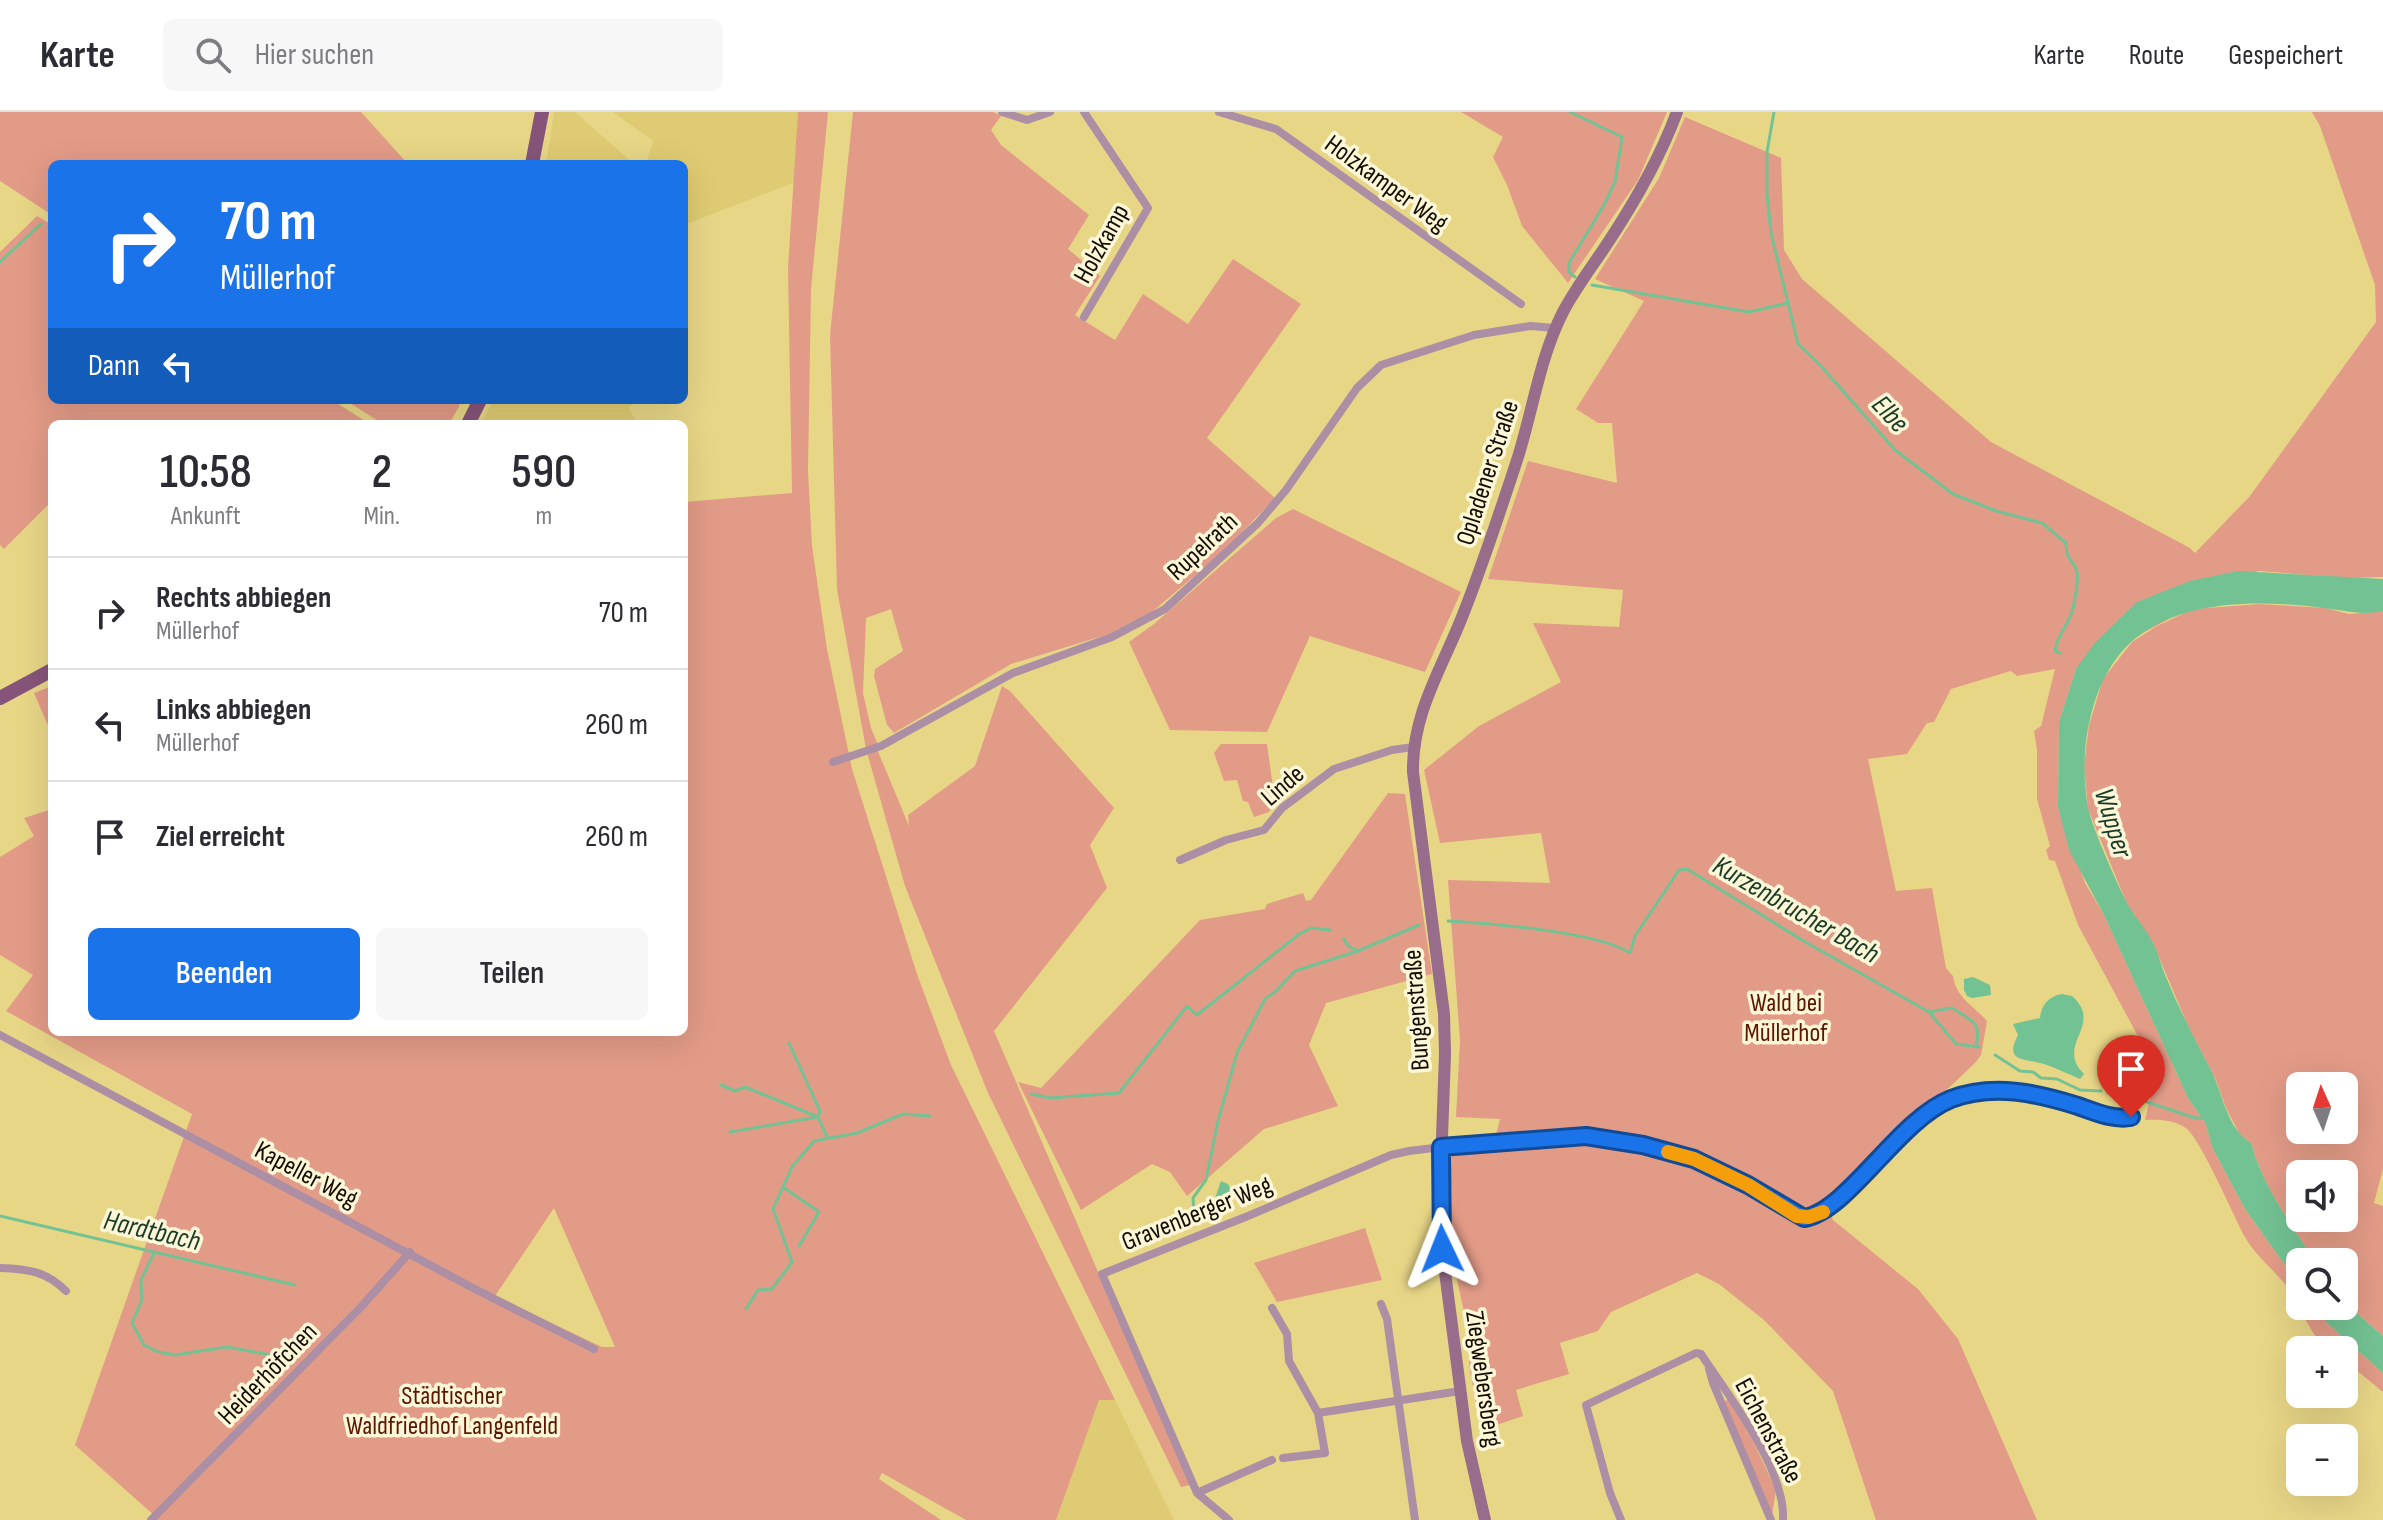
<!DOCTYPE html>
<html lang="de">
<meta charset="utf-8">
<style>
:root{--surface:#fff;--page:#f7f7f7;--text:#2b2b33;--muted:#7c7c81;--line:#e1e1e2;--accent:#1a73e8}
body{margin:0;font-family:"Sofia Sans Condensed",sans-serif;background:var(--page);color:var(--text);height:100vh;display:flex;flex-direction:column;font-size:30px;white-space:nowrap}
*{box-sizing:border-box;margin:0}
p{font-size:26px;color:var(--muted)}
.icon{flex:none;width:44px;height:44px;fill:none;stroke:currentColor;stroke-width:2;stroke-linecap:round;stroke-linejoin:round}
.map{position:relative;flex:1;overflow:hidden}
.details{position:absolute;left:48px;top:308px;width:640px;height:616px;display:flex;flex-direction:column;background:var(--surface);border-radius:12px;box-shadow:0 8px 32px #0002}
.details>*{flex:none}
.top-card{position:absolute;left:48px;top:48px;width:640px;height:244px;border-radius:12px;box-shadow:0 8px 32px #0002;background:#1a73e8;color:#fff;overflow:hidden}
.needle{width:52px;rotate:357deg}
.buttons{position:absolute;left:2286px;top:960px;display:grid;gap:16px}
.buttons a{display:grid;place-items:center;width:72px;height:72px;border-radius:12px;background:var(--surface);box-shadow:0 8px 32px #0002;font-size:40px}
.pin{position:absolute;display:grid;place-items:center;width:68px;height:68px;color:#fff;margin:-82px -34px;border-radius:50% 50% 50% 0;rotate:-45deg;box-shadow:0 0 8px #0007}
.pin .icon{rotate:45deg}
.me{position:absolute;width:88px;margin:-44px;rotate:358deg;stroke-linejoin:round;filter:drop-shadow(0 0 6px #0008)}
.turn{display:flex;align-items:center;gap:28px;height:168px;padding:0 40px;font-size:36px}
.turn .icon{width:104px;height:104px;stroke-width:2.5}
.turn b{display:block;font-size:56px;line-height:68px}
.then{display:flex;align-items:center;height:76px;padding:0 40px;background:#0003;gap:16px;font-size:30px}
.eta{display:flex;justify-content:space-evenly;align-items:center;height:136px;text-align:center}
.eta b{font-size:48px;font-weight:600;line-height:56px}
.primary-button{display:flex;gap:16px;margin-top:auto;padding:16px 40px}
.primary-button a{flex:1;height:92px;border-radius:12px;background:var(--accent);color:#fff;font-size:32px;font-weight:600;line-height:92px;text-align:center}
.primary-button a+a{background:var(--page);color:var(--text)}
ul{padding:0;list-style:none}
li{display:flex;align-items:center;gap:24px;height:112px;padding:0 40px;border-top:2px solid var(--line)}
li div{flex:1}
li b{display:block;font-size:30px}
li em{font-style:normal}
header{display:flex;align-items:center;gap:48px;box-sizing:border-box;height:112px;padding:0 40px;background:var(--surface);border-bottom:2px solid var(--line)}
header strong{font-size:38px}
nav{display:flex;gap:44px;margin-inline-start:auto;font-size:28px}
.search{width:560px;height:72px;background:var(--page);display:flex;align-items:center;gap:20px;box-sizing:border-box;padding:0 28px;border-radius:12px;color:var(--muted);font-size:30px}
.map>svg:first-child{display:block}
.built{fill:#dfcb73}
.green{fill:#e29b87;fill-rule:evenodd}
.water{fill:#73c293}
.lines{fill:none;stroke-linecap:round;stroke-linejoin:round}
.stream{stroke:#73c293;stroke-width:3}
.street{stroke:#ac8fa4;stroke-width:8}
.secondary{stroke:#976d8b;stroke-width:12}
.primary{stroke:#86547a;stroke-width:14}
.route-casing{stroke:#114b97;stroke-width:20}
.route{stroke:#1a73e8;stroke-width:14}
.slow{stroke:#f59e0b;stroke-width:14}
.labels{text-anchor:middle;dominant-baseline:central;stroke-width:7;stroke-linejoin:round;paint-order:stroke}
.street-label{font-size:26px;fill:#120d00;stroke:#fdf7d8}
.park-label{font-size:26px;fill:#5d1601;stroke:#fdf7d8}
.water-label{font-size:28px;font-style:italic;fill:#193b28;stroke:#fdf7d8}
</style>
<header>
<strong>Karte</strong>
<div class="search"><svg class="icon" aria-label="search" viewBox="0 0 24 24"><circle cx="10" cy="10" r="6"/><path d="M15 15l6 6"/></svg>Hier suchen</div>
<nav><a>Karte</a><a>Route</a><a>Gespeichert</a></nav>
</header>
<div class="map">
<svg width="2383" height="1408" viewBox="0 0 2383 1408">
<rect width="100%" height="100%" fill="#e8d687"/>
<!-- built -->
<path class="built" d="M554 0H575L634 52H546Z
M613 0H798L795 70 684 113V52H646L653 29Z
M493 288H636L629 296 637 312H481Z
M1099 1287 1115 1288 1174 1408H1056Z"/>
<!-- green -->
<path class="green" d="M0 0H361L408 52H52V103L0 69Z
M798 0H828L811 177 808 359 812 434 827 537 852 657 917 862 951 953 1115 1288H1099L1056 1408H966L882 1361 879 1367 941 1408H154L156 1405 75 1333 192 1002 6 899 33 863 0 843V745L34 724 24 706 52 697V920H684V390L792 381 788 156ZM554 1096 615 1235H602L495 1184Z
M853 0H993L1001 4 991 18 1001 33 1089 103 1068 137 1100 164 1075 203 1115 228 1143 182 1188 212 1233 147 1301 192 1207 326 1275 386 1226 437 1146 505 1109 522 1011 552 894 621 887 613 874 564 875 557 903 539 891 497 866 506 863 581 871 616 878 633 877 637 909 714 908 703 975 654 1002 574 1010 579 1114 696 1090 733 1107 776 994 919 1190 1373 1181 1375 988 981 905 774 866 637 837 477 830 223Z
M1461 0H1667L1638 68 1568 171 1522 114 1507 73 1493 45 1503 25Z
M2312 0H2383V465L2347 466 2258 459 2076 557 2059 610 2058 695 2085 771 2103 801 2188 986 2206 1012 2212 1035 2245 1097 2300 1174V1194H2314L2327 1211 2383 1261V1280L2344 1248V1238C2313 1238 2306 1204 2293 1183 2280 1162 2257 1147 2245 1125 2234 1105 2200 1026 2186 1016 2174 1008 2159 1007 2145 1008L2156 960 2149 958 2147 941 2078 813 2055 749 2049 748 2046 738 2050 734 2037 687V638L2034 619 2041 614 2055 557 2017 564 2011 559 1951 577 1934 610 1927 611 1907 642 1868 647 1896 779 1932 776 1946 856 1953 864C1956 886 1974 894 1987 909L1981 943 1976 950 1828 1091 1833 1108 1918 1177 1958 1227 2037 1408H1876L1833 1279 1764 1208 1719 1172 1697 1161 1611 1200 1598 1219 1560 1231 1569 1262 1516 1278 1523 1304 1482 1318 1470 1260 1466 1209 1447 1121 1452 1038 1496 1023 1500 1007 1456 1005 1460 929 1448 768 1550 771 1541 721 1440 731 1424 658 1479 614 1561 570 1533 511 1619 515 1623 478 1488 467 1528 349 1617 371 1612 311H1598L1576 297 1644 189 1595 167 1659 66 1685 5 1781 46 1784 138 1802 167 1991 330 2190 436 2195 441 2250 384 2376 210 2375 173 2320 14Z
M37 104 52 113V288H332L370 312H52V389L4 437 0 433V140Z
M345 288H450L460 293 449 312H383Z
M1293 397 1461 480 1425 560 1310 524 1267 620 1170 618 1129 530 1154 512 1276 406Z
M2260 492 2325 496 2349 502 2383 499V1057L2374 1091 2383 1094V1224L2344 1190V1150H2315C2291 1112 2263 1075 2251 1031L2241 1025 2226 996 2216 968 2188 914 2153 831 2127 792 2088 697 2084 654 2089 613 2103 567 2132 530 2157 514 2193 497ZM2300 974H2344V1018H2300ZM2300 1062H2344V1106H2300Z
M52 574V623L34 581Z
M1221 632H1267L1275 690 1269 700 1254 705 1248 690 1243 689 1237 668 1224 669 1214 641Z
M1388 681 1405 682 1432 862 1326 891 1309 933 1338 994 1264 1017 1187 1084 1170 1060 1152 1052 1081 1098 1018 970 1041 976 1200 808 1265 797 1267 792 1303 781 1306 789 1311 788Z
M1365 1116 1382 1168 1277 1190 1254 1151Z
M1728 1287 1753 1329 1776 1378 1772 1404 1723 1291Z"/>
<!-- water -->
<path class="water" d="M2238 459 2383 467V499C2359 504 2346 498 2323 496 2261 488 2181 486 2131 530 2089 569 2078 641 2088 695 2091 713 2120 779 2130 796 2137 807 2147 819 2153 831 2159 842 2161 854 2166 865 2179 897 2195 928 2211 958 2223 982 2227 1017 2251 1031 2263 1075 2291 1112 2315 1150H2300V1174L2245 1097 2212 1035 2206 1012 2188 986 2103 801 2069 738 2058 695 2059 610 2076 557 2094 532 2137 490 2190 469Z
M1973 865 1990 873 1991 883 1972 886 1967 884 1964 878V867Z
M2062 882 2072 884C2105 913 2054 932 2084 962L2080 967C2068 962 2056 956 2044 952 2026 946 2003 951 2018 923L2013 912 2040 906C2041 893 2049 884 2062 882Z
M1221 1069 1228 1072 1234 1084C1228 1094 1227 1102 1214 1102L1211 1098Z
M2344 1190 2383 1224V1261L2327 1211 2314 1194H2344Z"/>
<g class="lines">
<!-- stream -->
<path class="stream" d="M1570 0 1622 25 1615 70 1604 93 1569 151V160L1575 165
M1774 0 1767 40V82L1771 121 1798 232 1820 253 1895 338 1953 382 1996 399 2042 411 2066 431C2066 450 2073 446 2077 460 2079 468 2075 484 2074 492 2071 512 2058 519 2055 539L2060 541
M0 150 41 112
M1592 173 1749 200 1788 191
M1448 809C1489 811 1598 820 1630 841L1635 824 1679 758 1687 757 1807 831 1929 900 1952 896C1972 909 1982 910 1976 935
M1344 827 1348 834 1358 839 1419 813
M1929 900 1956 932 1979 935
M1995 943 2020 959 2033 960 2041 966 2057 967 2080 978 2101 979
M721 973 735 979 745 975 818 1005 827 1025
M2108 981 2132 985 2195 1006H2204
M1031 982 1050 986 1119 981 1187 894 1197 903 1298 823 1311 816 1330 818
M730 1020 818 1005 820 999 789 931
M783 1075 819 1100 799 1134
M1194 1103 1193 1086 1206 1068 1218 1009 1237 941 1265 887 1276 879 1295 859 1358 839
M0 1104 295 1173
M154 1141 141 1168 142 1188 132 1211 144 1233 158 1240 175 1243 227 1235 271 1243
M746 1197 758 1178 772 1177 792 1150 773 1097 792 1055 814 1029 857 1021 903 1002 930 1004"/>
<!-- street -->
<path class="street" d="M1002 0 1027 8 1050 0
M1084 0 1148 96 1084 205
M1219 0 1276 17 1521 192
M833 650 881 634 1013 561 1112 525 1165 497 1258 411 1286 378 1357 276 1381 253 1474 223 1530 214 1555 216
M1180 748 1226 728 1264 718 1282 696 1334 657 1392 638 1413 635
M0 923 471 1175 594 1237
M0 1156C28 1157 46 1159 66 1179
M1381 1192 1387 1207 1415 1408
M1272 1196 1287 1222 1289 1249 1318 1301 1325 1341 1283 1346
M1709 1257 1713 1271 1771 1408
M1318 1301 1460 1279
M1197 1381 1272 1348
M151 1408 361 1195 410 1140
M1229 1408 1197 1381 1102 1162 1248 1104 1391 1043 1409 1039C1502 1028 1604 1012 1695 1047 1731 1061 1764 1083 1797 1104 1807 1107 1817 1105 1825 1099 1837 1091 1846 1078 1856 1068 1883 1040 1911 1006 1947 989 1988 968 2037 981 2078 994 2096 1000 2113 1008 2131 1005
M1621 1408 1610 1381 1586 1293 1696 1241 1701 1242 1707 1251C1733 1289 1786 1361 1783 1408"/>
<!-- secondary -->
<path class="secondary" d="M1485 1408 1467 1329 1442 1137 1440 1080 1445 942 1444 902 1413 660C1412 600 1443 555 1464 500 1484 449 1501 397 1518 345 1533 297 1540 245 1563 200 1576 175 1594 152 1609 129 1636 88 1660 46 1677 0"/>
<!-- primary -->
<path class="primary" d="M532 52 542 0
M468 312 480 288
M0 586 52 558"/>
</g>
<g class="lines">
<defs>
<path id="route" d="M1442 1137 1441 1035 1586 1024 1643 1033 1694 1047 1748 1073 1804 1106C1848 1099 1898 1008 1951 987 1993 971 2037 981 2078 994 2095 1000 2113 1008 2131 1005"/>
</defs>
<!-- route casing -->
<use href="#route" class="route-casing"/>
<!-- route -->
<use href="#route" class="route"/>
<!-- slow -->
<path class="slow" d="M1668 1040 1694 1047 1748 1073 1797 1104 1809 1105 1823 1100"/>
</g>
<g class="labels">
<!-- street labels -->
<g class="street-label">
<text transform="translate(1386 72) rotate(36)">Holzkamper Weg</text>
<text transform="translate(1102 132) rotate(-61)">Holzkamp</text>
<text transform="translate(1488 361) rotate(-72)">Opladener Straße</text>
<text transform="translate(1203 435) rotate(-43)">Rupelrath</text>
<text transform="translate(1283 674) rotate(-41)">Linde</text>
<text transform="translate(1417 898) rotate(-94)">Bungenstraße</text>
<text transform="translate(306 1063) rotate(28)">Kapeller Weg</text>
<text transform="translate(1197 1102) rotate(-22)">Gravenberger Weg</text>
<text transform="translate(268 1262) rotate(-46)">Heiderhöfchen</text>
<text transform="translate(1483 1267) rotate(82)">Ziegwebersberg</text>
<text transform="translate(1768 1319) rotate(62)">Eichenstraße</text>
</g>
<!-- park labels -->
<g class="park-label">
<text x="1786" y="891">Wald bei<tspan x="1786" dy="30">Müllerhof</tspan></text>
<text x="452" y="1284">Städtischer<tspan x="452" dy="30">Waldfriedhof Langenfeld</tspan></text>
</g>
<!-- water labels -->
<g class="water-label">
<text transform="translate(1890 302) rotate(47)">Elbe</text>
<text transform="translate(2113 711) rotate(73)">Wupper</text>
<text transform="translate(1796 798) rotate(30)">Kurzenbrucher Bach</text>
<text transform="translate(152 1119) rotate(13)">Hardtbach</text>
</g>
</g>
</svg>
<div class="buttons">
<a><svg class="needle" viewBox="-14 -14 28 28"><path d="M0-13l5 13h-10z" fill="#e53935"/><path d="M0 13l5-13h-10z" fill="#7c7c81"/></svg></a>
<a><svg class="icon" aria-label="sound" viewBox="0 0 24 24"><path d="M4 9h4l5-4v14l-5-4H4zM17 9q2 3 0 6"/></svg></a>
<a><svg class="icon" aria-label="search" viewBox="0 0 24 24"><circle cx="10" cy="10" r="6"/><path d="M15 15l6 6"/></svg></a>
<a>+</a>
<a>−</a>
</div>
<div class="pin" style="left:2131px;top:1005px;background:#d93025"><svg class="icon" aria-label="arrive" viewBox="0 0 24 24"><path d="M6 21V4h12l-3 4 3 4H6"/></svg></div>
<svg class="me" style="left:1442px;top:1137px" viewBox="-20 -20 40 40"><path d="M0-17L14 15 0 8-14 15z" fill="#1a73e8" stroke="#fff" stroke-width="4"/></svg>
<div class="top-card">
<div class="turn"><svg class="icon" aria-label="right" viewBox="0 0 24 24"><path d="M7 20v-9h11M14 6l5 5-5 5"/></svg><div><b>70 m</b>Müllerhof</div></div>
<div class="then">Dann<svg class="icon" aria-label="left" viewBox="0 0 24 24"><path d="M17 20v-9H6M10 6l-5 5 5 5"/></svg></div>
</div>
<section class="details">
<div class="eta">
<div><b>10:58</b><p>Ankunft</p></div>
<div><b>2</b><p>Min.</p></div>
<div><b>590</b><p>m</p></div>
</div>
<ul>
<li><svg class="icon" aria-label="right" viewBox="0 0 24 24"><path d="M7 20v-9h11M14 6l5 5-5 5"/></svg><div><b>Rechts abbiegen</b><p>Müllerhof</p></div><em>70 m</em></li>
<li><svg class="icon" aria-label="left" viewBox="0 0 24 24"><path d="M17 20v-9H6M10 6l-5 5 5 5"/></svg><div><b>Links abbiegen</b><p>Müllerhof</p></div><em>260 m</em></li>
<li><svg class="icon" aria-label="arrive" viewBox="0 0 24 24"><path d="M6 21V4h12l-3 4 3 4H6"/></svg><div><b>Ziel erreicht</b></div><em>260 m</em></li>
</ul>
<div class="primary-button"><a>Beenden</a><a>Teilen</a></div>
</section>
</div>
